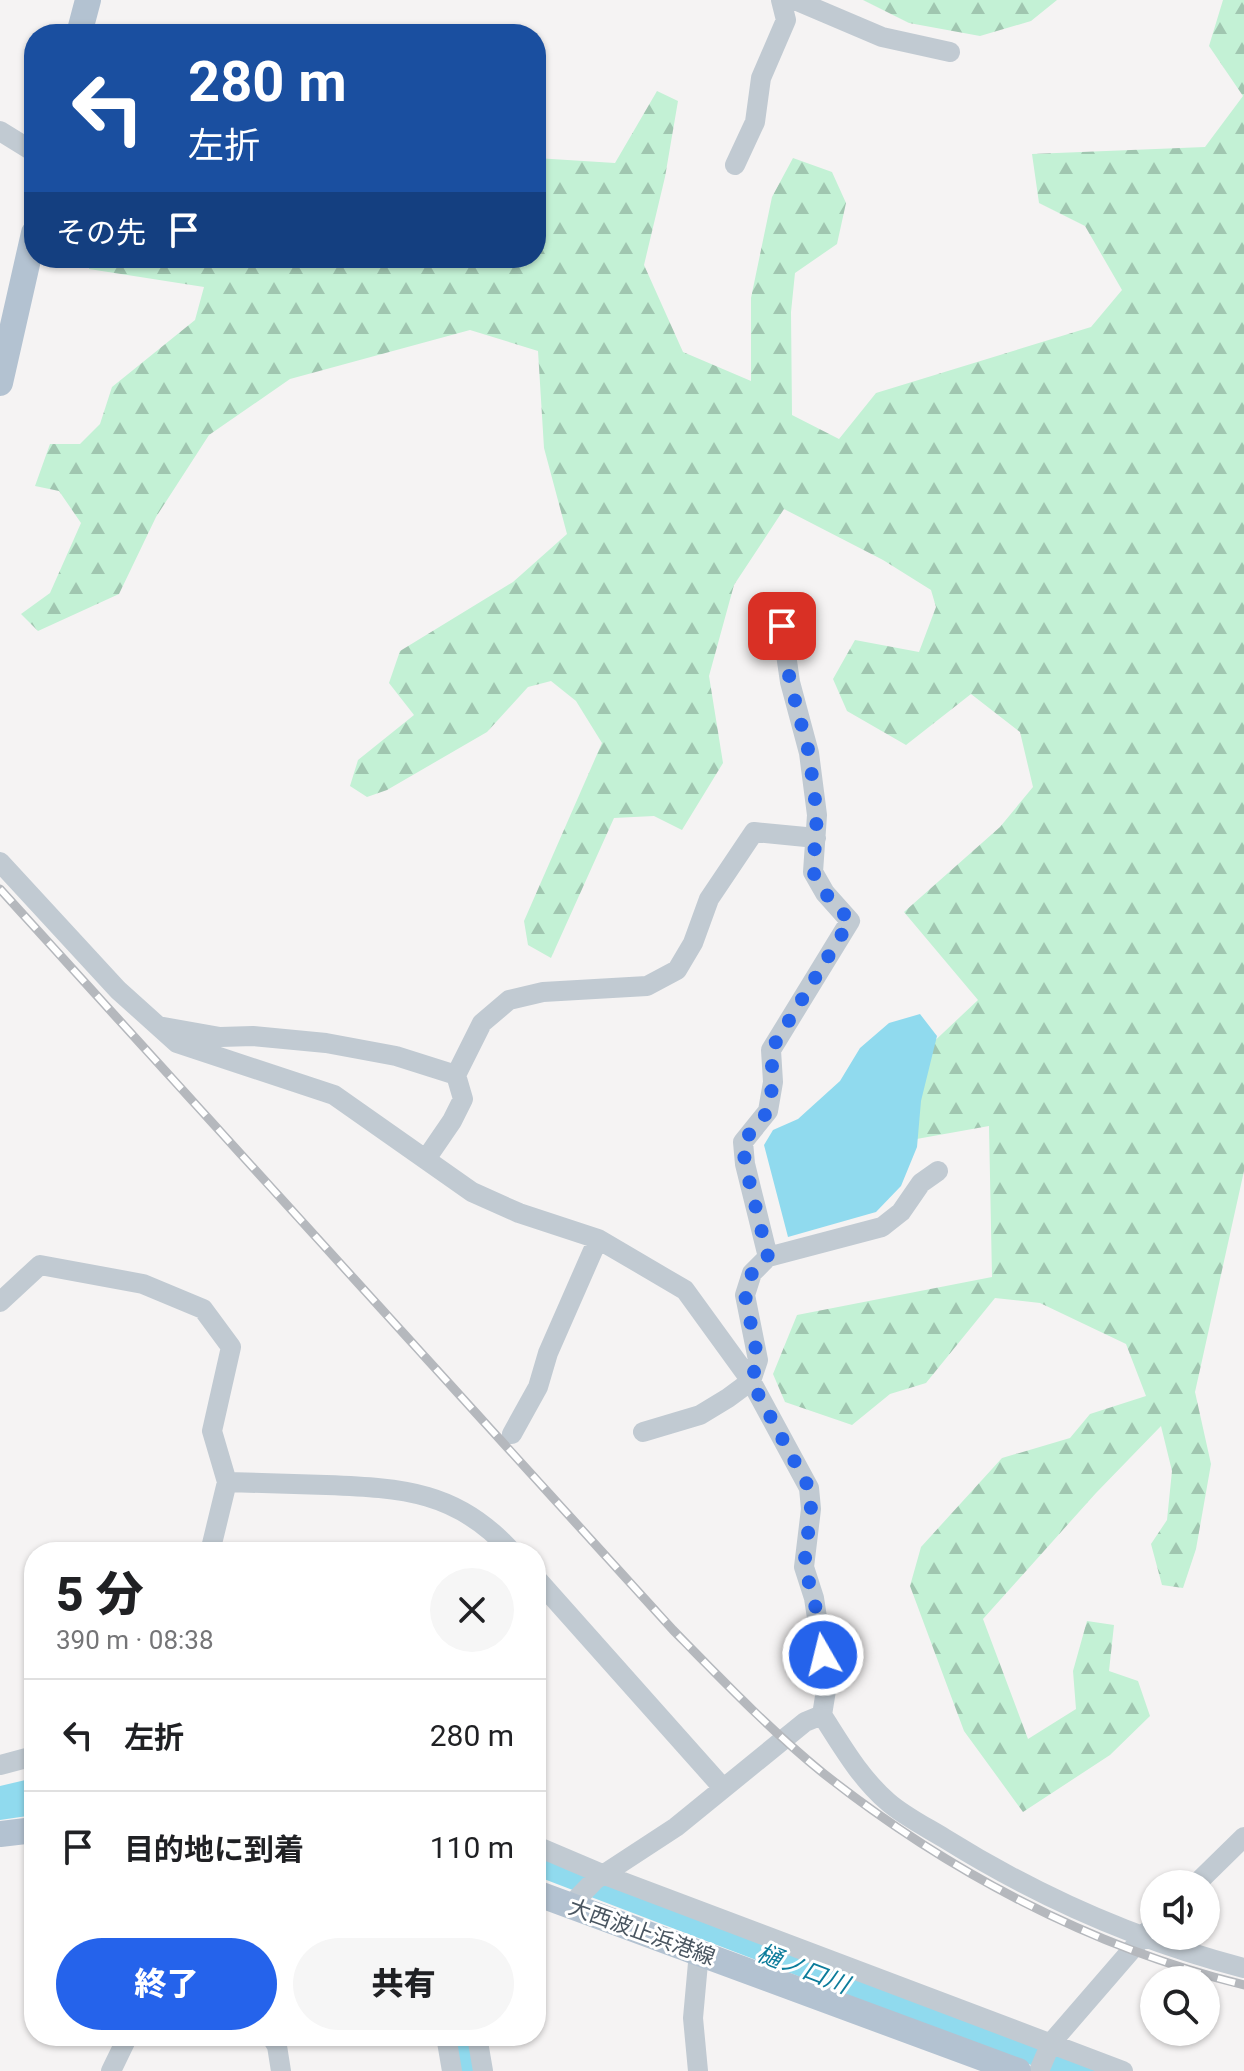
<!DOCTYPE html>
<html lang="ja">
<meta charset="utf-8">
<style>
:root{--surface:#fff;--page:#f6f6f6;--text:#202124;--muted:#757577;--line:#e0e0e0;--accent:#2563eb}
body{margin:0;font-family:Roboto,"Noto Sans JP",sans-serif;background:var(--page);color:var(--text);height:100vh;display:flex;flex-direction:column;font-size:30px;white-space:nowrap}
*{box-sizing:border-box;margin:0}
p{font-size:26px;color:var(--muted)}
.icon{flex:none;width:44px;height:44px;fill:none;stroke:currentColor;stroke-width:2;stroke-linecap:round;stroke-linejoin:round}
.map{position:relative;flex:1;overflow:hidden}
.drawer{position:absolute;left:24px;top:1542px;width:522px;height:504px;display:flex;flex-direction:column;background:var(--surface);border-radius:32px;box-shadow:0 2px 6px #0004}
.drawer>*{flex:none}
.hud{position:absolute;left:24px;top:24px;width:522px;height:244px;border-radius:32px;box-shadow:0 2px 6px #0004;background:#1a4fa0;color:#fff;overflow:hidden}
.controls{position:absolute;left:1140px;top:1870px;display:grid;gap:16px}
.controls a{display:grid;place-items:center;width:80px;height:80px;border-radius:50%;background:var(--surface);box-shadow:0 2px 6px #0004;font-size:40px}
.pin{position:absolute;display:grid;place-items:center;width:68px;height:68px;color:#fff;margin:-34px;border-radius:16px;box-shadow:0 4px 12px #0006}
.me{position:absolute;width:88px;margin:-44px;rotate:352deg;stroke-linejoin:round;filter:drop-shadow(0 0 6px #0008)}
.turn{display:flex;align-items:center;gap:28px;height:168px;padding:0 32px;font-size:36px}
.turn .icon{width:104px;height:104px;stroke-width:2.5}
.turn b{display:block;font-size:56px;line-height:68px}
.then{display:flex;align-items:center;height:76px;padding:0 32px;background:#0003;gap:16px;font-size:30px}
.round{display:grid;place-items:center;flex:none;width:84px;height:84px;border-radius:42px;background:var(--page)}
.summary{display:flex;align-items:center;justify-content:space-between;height:136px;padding:0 32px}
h1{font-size:48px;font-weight:800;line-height:60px}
.action{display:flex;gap:16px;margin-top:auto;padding:16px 32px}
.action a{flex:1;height:92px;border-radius:48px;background:var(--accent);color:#fff;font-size:32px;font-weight:800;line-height:92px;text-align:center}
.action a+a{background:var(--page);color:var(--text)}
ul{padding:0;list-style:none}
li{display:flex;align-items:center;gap:24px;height:112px;padding:0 32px;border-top:2px solid var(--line)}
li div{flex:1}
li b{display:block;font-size:30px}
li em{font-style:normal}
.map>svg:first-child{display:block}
.forest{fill:url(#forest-firs)}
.water{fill:#90daee}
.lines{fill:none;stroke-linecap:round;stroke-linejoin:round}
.river{stroke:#90daee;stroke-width:34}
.minor{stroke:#c1cad2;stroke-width:20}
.major{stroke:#b3c2d1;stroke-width:26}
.rail-casing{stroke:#b5b8bd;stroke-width:9}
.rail{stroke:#fff;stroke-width:6;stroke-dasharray:18;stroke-linecap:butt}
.route{stroke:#2563eb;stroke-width:14;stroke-dasharray:0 25.2}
.labels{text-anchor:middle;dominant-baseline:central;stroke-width:6;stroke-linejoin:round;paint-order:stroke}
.street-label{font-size:22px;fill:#4a5661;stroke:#fff}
.water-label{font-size:24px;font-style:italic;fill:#0c7c9b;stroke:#fff}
</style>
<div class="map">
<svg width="1244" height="2071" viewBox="0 0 1244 2071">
<defs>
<pattern id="forest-firs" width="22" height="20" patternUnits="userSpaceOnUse" patternTransform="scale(2)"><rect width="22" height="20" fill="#c3f1d5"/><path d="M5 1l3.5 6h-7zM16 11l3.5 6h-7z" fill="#a0c6b0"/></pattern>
</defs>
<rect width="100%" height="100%" fill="#f5f3f3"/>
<!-- forest -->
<path class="forest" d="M863 0H1057L1031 21 980 36 909 23Z
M1223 0H1244V1171L1195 1392 1211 1464 1196 1549 1183 1588 1162 1585 1151 1544 1167 1520 1172 1471 1161 1426 1096 1493 983 1619 1028 1739 1076 1709 1073 1671 1087 1621 1114 1625 1109 1671 1138 1681 1150 1716 1110 1755 1023 1812 964 1731 910 1586 921 1547 1002 1458 1070 1438 1090 1414 1146 1396 1126 1344 1040 1303 995 1298 926 1383 890 1394 852 1425 785 1402 773 1374 797 1315 992 1277 989 1126 911 1140 926 1049 978 1000 904 912 1000 827 1033 787 1020 732 971 694 906 745 847 711 833 679 855 640 919 652 936 607 931 590 883 560 784 509 734 585 709 676 723 763 682 830 654 816 614 818 551 958 528 945 524 921 602 743 576 701 551 681 528 687 487 732 387 790 367 797 350 786 358 760 414 715 389 683 400 651 513 582 567 534 544 448 538 351 470 330 290 379 209 435 156 517 119 594 38 631 21 614 50 593 81 523 59 491 35 486 50 444H80L100 424 112 387 195 320 204 287 89 269 90 258H536V158L615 163 657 91 678 101 665 177 644 265 683 352 751 381V298L772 197 793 158 832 172 846 203 837 244 795 273 791 312 792 415 839 439 876 393 1091 327 1122 290 1085 226 1039 203 1032 154 1205 147 1243 96 1209 46Z"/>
<!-- water -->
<path class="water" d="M920 1014 937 1036 921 1101 917 1147 901 1186 876 1212 788 1237 764 1145 773 1130 798 1119 840 1081 860 1048 889 1023Z
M34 1778V1815L0 1820V1786Z
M536 1853 1111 2071H1047L536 1876Z"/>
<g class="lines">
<!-- river -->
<path class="river" d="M465 2036 471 2071"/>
<!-- minor -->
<path class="minor" d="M795 0 882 37 950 52
M0 131 34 152
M735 165 755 122 761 78 786 20 781 0
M0 862 118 990 177 1043 334 1095 472 1192 519 1213 598 1239 685 1290 751 1381 809 1488 811 1509 804 1567 814 1598 827 1684 822 1715C842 1746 860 1778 888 1802 904 1816 926 1827 944 1838 1037 1896 1138 1941 1244 1968
M158 1026 220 1037 253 1036 326 1043 396 1056 456 1075 482 1023 509 1000 543 992 647 986 677 970 693 943 709 899 754 832 816 838
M426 1159 452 1121 463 1099 456 1075
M768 1257 745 1164 743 1142 768 1111 773 1082 771 1050 850 921 825 893 813 872 817 815 809 753 790 682 782 626
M0 1302 40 1265 143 1284 203 1309 231 1347 212 1431 227 1482 210 1552
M643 1432 700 1415 728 1398 751 1381 758 1360 745 1295 752 1273 768 1257 882 1227 901 1212 921 1183 938 1171
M512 1434 538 1387 548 1353 598 1239
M227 1482C260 1483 293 1484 326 1485 402 1488 458 1491 512 1552
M536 1578 723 1788
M0 1765 34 1756
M536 1846 602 1874 1123 2071
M1196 1884 1244 1837
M571 1905 595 1880 676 1827 805 1722 822 1715
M271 2036 277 2046 281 2071
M446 2036 452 2071
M477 2036 483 2071
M111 2071 128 2036
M698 2071 693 2018 699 1952
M1039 2071 1051 2043 1154 1924"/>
<!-- major -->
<path class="major" d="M79 34 88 0
M0 383 34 233
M0 1834 34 1830
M536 1893 1018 2071"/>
<defs>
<path id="rail" d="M0 889 673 1630C721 1679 769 1729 823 1773 947 1871 1090 1947 1244 1985"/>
</defs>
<!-- rail casing -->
<use href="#rail" class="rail-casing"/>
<!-- rail -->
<use href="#rail" class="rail"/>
</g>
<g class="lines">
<!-- route -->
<path class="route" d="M782 626 790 682 809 753 817 815 813 872 825 893 850 921 771 1050 773 1082 768 1111 743 1142 745 1164 768 1257 752 1273 745 1295 758 1360 751 1381 809 1488 811 1509 804 1567 814 1598 823 1655"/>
</g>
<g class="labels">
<!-- street labels -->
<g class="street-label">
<text transform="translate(642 1932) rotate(20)">大西波止浜港線</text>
</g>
<!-- water labels -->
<g class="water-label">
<text transform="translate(803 1969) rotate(21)">樋ノ口川</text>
</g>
</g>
</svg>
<div class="controls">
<a><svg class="icon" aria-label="sound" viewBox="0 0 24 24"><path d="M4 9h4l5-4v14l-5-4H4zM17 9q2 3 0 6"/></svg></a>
<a><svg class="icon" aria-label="search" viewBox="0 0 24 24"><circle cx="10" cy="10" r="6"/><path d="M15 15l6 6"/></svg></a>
</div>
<div class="pin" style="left:782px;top:626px;background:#d93025"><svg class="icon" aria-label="arrive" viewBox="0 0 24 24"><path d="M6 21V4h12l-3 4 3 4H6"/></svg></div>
<svg class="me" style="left:823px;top:1655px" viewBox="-20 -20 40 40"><circle r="17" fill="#2563eb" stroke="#fff" stroke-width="3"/><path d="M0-11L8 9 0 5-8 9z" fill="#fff"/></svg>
<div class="hud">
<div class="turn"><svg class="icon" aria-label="left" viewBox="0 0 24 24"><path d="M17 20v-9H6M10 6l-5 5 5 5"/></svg><div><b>280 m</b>左折</div></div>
<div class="then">その先<svg class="icon" aria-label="arrive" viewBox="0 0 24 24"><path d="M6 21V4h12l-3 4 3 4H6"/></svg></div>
</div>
<section class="drawer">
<div class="summary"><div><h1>5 分</h1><p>390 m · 08:38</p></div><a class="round"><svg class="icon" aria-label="close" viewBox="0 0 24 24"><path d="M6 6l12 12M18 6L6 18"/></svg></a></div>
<ul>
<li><svg class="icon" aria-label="left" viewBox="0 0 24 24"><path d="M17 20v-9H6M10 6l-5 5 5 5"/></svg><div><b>左折</b></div><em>280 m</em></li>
<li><svg class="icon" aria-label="arrive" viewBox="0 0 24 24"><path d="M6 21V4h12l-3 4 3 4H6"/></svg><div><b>目的地に到着</b></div><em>110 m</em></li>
</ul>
<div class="action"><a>終了</a><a>共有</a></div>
</section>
</div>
